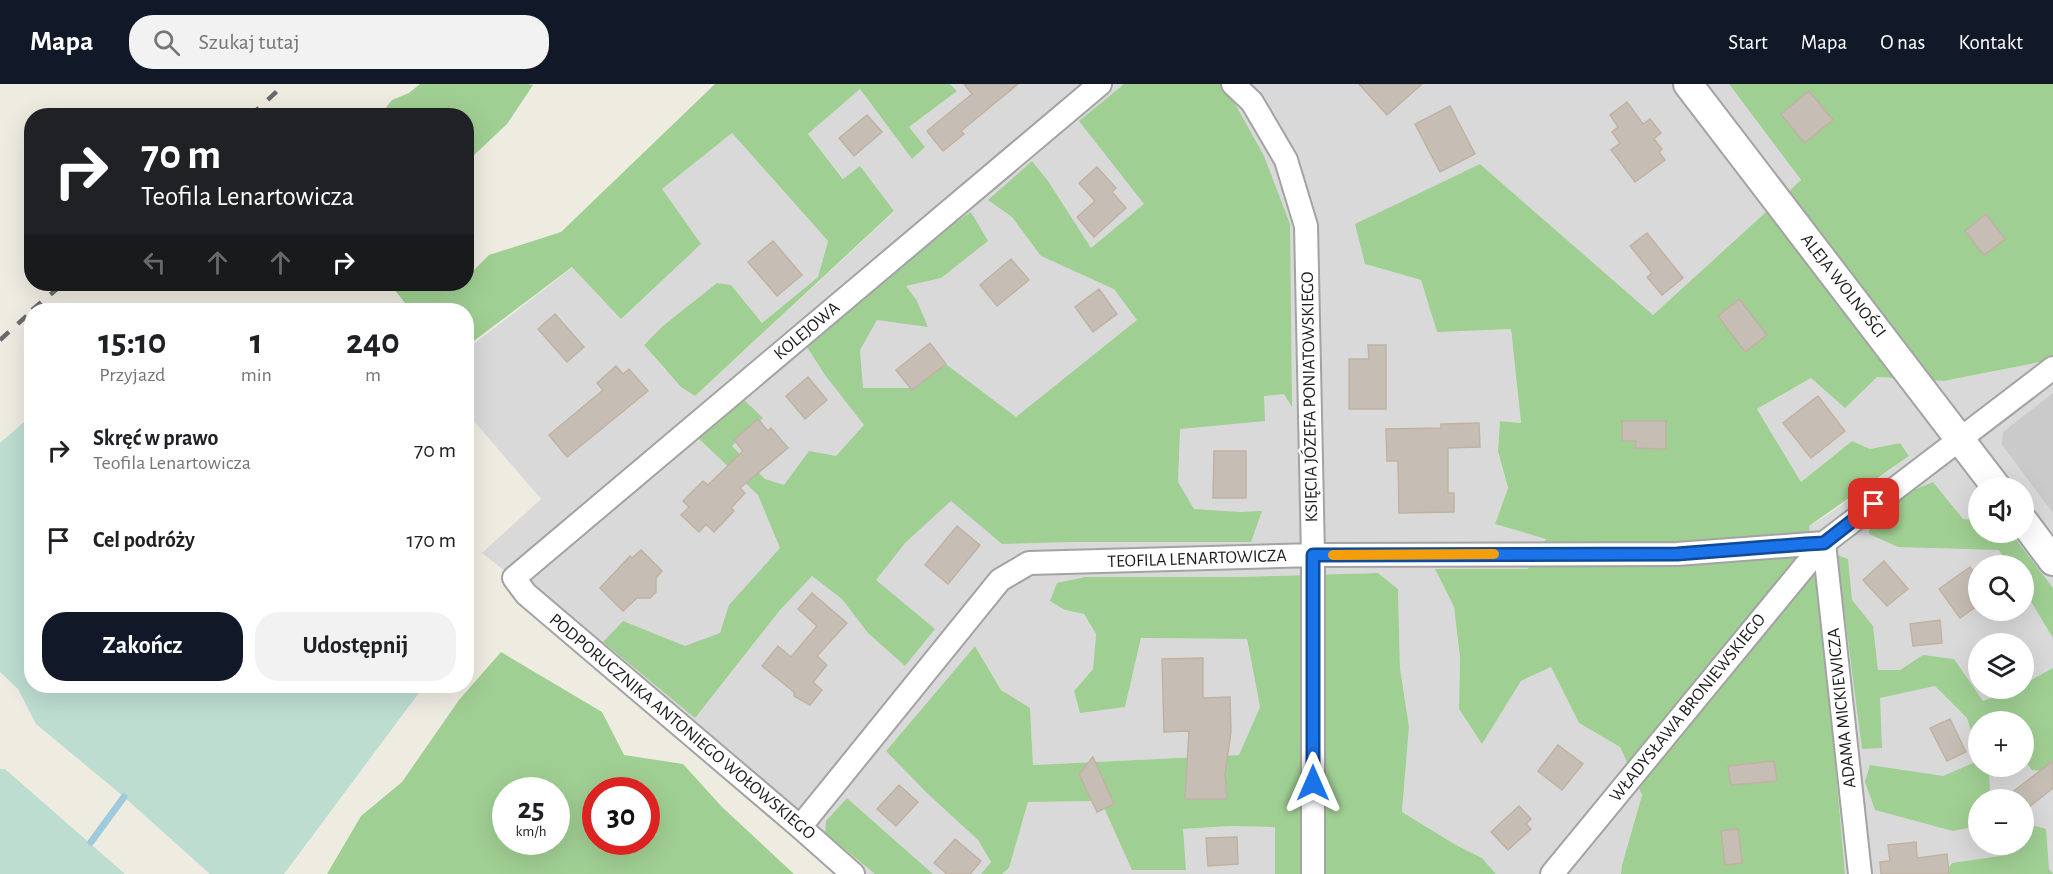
<!DOCTYPE html>
<html lang="pl">
<meta charset="utf-8">
<style>
:root{--surface:#fff;--page:#f2f2f2;--text:#202124;--muted:#757577;--accent:#111827}
body{margin:0;font-family:"Alegreya Sans",sans-serif;background:var(--page);color:var(--text);height:100vh;display:flex;flex-direction:column;font-size:22px;white-space:nowrap}
*{box-sizing:border-box;margin:0}
p{font-size:20px;color:var(--muted)}
.icon{flex:none;width:33px;height:33px;fill:none;stroke:currentColor;stroke-width:2;stroke-linecap:round;stroke-linejoin:round}
.map{position:relative;flex:1;overflow:hidden}
.details{position:absolute;left:24px;top:219px;width:450px;height:390px;display:flex;flex-direction:column;background:var(--surface);border-radius:24px;box-shadow:0 6px 24px #0002}
.details>*{flex:none}
.hud{position:absolute;left:24px;top:24px;width:450px;height:183px;border-radius:24px;box-shadow:0 6px 24px #0002;background:#202124;color:#fff;overflow:hidden}
.fabs{position:absolute;left:1968px;top:393px;display:grid;gap:12px}
.fabs a{display:grid;place-items:center;width:66px;height:66px;border-radius:50%;background:var(--surface);box-shadow:0 6px 24px #0002;font-size:30px}
.speed{position:absolute;left:492px;top:693px;display:flex;gap:12px;font-size:30px;font-weight:700;text-align:center}
.speed>*{display:grid;place-content:center;width:78px;height:78px;border-radius:50%;background:var(--surface);box-shadow:0 6px 24px #0002;line-height:1}
.speed small{font-size:15px;font-weight:400}
.speed .limit{border:9px solid #d22;background:#fff;color:#111}
.pin{position:absolute;display:grid;place-items:center;width:51px;height:51px;color:#fff;margin:-26px;border-radius:12px;box-shadow:0 3px 9px #0006}
.me{position:absolute;width:66px;margin:-33px;rotate:0deg;stroke-linejoin:round;filter:drop-shadow(0 0 4px #0008)}
.turn{display:flex;align-items:center;gap:21px;height:126px;padding:0 18px;font-size:27px}
.turn .icon{width:78px;height:78px;stroke-width:2.5}
.turn b{display:block;font-size:42px;line-height:51px}
.lanes{display:flex;align-items:center;height:57px;padding:0 18px;background:#0003;justify-content:center;gap:30px;direction:ltr}
.lanes .off{opacity:.35}
.eta{display:flex;justify-content:space-evenly;align-items:center;height:102px;text-align:center}
.eta b{font-size:36px;font-weight:600;line-height:42px}
.cta{display:flex;gap:12px;margin-top:auto;padding:12px 18px}
.cta a{flex:1;height:69px;border-radius:24px;background:var(--accent);color:#fff;font-size:24px;font-weight:600;line-height:69px;text-align:center}
.cta a+a{background:var(--page);color:var(--text)}
ul{padding:0;list-style:none}
li{display:flex;align-items:center;gap:18px;height:90px;padding:0 18px}
li div{flex:1}
li b{display:block;font-size:22px}
li em{font-style:normal}
header{display:flex;align-items:center;gap:36px;box-sizing:border-box;height:84px;padding:0 30px;background:var(--accent);color:#fff}
header strong{font-size:28px}
nav{display:flex;gap:33px;margin-inline-start:auto;font-size:21px}
.search{width:420px;height:54px;background:var(--page);display:flex;align-items:center;gap:15px;box-sizing:border-box;padding:0 21px;border-radius:24px;color:var(--muted);font-size:22px}
.map>svg:first-child{display:block}
.residential{fill:#dad9d9;fill-rule:evenodd}
.religious{fill:#cacaca}
.forest{fill:#a0cf93;fill-rule:evenodd}
.wetland{fill:#bdddd1}
.lines{fill:none;stroke-linecap:round;stroke-linejoin:round}
.stream{stroke:#9ecade;stroke-width:7}
.building{fill:#c6bdb4;stroke:#c0b2a2;stroke-width:1.5}
.minor-casing{stroke:#a3a3a3;stroke-width:26}
.tertiary-casing{stroke:#a3a3a3;stroke-width:32}
.minor{stroke:#fff;stroke-width:22}
.tertiary{stroke:#fff;stroke-width:28}
.rail{stroke:#6a6a6a;stroke-width:4.5;stroke-dasharray:12 12;stroke-linecap:butt}
.route-casing{stroke:#114b97;stroke-width:15}
.route{stroke:#1a73e8;stroke-width:10}
.slow{stroke:#f59e0b;stroke-width:10}
.labels{text-anchor:middle;dominant-baseline:central;stroke-width:4.5;stroke-linejoin:round;paint-order:stroke}
.street-label{font-size:18px;fill:#1c1c1c;stroke:#fff}
</style>
<header>
<strong>Mapa</strong>
<div class="search"><svg class="icon" aria-label="search" viewBox="0 0 24 24"><circle cx="10" cy="10" r="6"/><path d="M15 15l6 6"/></svg>Szukaj tutaj</div>
<nav><a>Start</a><a>Mapa</a><a>O nas</a><a>Kontakt</a></nav>
</header>
<div class="map">
<svg width="2053" height="790" viewBox="0 0 2053 790">
<rect width="100%" height="100%" fill="#eeebe1"/>
<!-- residential -->
<path class="residential" d="M950 0H1729L1801 96 1653 231 1480 80 1365 180 1421 196 1437 247 1511 245 1521 339 1500 337 1498 367 1508 404 1495 440 1546 454 1529 485H1435L1454 523 1460 574 1459 625 1482 659 1521 597 1551 583 1579 639 1620 663 1642 711 1622 781 1621 790H1496L1482 774 1456 761 1402 728 1409 643 1400 584 1398 505 1378 489 1236 493 1065 526 1084 530 1096 550 1093 585 1074 607 1125 623 1141 554 1247 555 1260 623 1239 671 1033 681 1030 625 1001 606 975 562 886 667 978 756 991 778 981 790H933L847 714 825 749 875 790H854L514 494 482 469 541 415 467 329 466 266 573 183 621 234 662 105 732 49 828 157 818 193 762 239 731 201 644 260 664 285 695 312 894 128 860 83 844 95 808 50 860 5 912 75 909 43 956 7Z
M2053 271V790H1845L1821 513 1809 442 1826 432 1909 372 1900 359 1870 365 1852 357 1801 398 1757 325 1811 294 1876 293 1944 297 2045 277ZM1978 404H2024V448H1978ZM1978 482H2024V526H1978ZM1978 560H2024V604H1978ZM1978 638H2024V682H1978ZM1978 716H2024V760H1978Z
M1101 717 1183 745 1231 742 1276 743 1275 790H1002L1009 784 1028 718Z"/>
<!-- religious -->
<path class="religious" d="M2053 309V429L2002 361 2003 348Z"/>
<!-- forest -->
<path class="forest" d="M420 0H528L533 1 507 40 472 73 467 90 466 32 380 31 392 16 409 9Z
M715 0H950L957 7 909 43 925 63 912 75 860 5 808 50 843 95 860 82 894 127 695 312 681 303 644 261 664 241 717 199 731 201 762 239 818 193 828 157 732 49 662 105 701 160 621 235 572 183 467 262 466 226H419L405 219 390 200H466L467 193 489 171 561 148Z
M1124 0H1220L1228 7 1264 72 1290 140 1292 323 1284 310 1264 312 1265 337 1180 345 1178 398 1194 425 1240 428 1262 427 1251 458H1072L1002 460 951 417 905 459 876 496 935 545 905 582 868 549 842 515 812 492 780 526 695 634 603 558 623 537 685 562 720 549 729 521 780 464 758 411 695 351 742 314 763 334 732 362 765 395 784 401 809 367 836 372 864 341 825 291 807 263 948 143 971 128 988 157 941 194 906 202 917 217 928 243 877 236 860 266 863 304H912L939 275 1016 333 1137 236 1114 205 1041 172 1012 133 988 116 1032 77 1048 97 1091 164 1144 120 1079 37Z
M1729 0H2053V271L2045 277 1944 297 1877 293 1845 324 1811 294 1757 325 1801 398 1852 357 1870 365 1900 359 1909 372 1809 442 1821 513 1845 790H1621L1622 781 1642 711 1620 663 1579 639 1551 583 1521 597 1482 660 1459 625 1460 574 1454 523 1435 485H1528L1546 455 1495 440 1508 404 1498 367 1500 337 1521 339 1511 245 1437 248 1421 196 1365 180 1355 140 1480 80 1653 231 1801 96Z
M1933 398 1963 435 1978 436V448L2011 449 2053 504V554L2024 506V482L2008 481 1999 466 1898 463 1869 450 1870 435 1904 410Z
M1837 471 1848 475 1852 516 1873 542 1878 586H1900L1923 571 1954 575 1983 617 2017 605 2024 604V600L2053 584V688L2032 686 2024 676V638H1978V667L1967 634 1935 602 1880 614 1882 664 1862 665Z
M1378 489 1398 505 1400 584 1409 643 1402 728 1456 761 1482 774 1496 790H1275V743L1231 742 1183 745 1186 786H1132L1101 717 1028 718 1009 784 1002 790H981L991 778 978 756 927 709 886 667 975 562 1001 606 1030 624 1033 681 1239 671 1260 623 1247 555 1141 554 1125 623 1080 629 1074 607 1093 585 1096 550 1084 530 1065 526 1050 517 1057 499 1085 493H1236Z
M501 568 602 628 624 671 683 680 722 723 794 790H327L361 732 402 698 459 616ZM506 706H556V758H506ZM646 706V758H596V706Z
M1978 677V682L1989 683 1990 715 1978 716V742L1953 747 1875 726 1865 698 1870 681 1943 692Z
M847 714 933 790H875L825 749 826 737Z
M2029 740 2046 745 2049 785 2053 790H1945L1952 779 2007 771 2014 761 2024 760V747Z"/>
<!-- wetland -->
<path class="wetland" d="M31 332 32 602H424L284 790H210L124 713 36 640 18 605 0 588V359Z
M0 685H5L125 790H0Z"/>
<g class="lines">
<!-- stream -->
<path class="stream" d="M91 758 124 713"/>
</g>
<!-- building -->
<path class="building" d="M964 0H1018L961 47 964 50 943 67 927 47 972 10Z
M1359 0H1422L1387 31Z
M1809 7 1833 36 1804 59 1781 30Z
M1627 18 1643 40 1650 35 1661 49 1654 55 1662 65 1659 68 1665 76 1635 98 1611 66 1620 59 1612 48 1618 43 1610 31Z
M1450 22 1475 70 1440 88 1415 40Z
M867 31 882 48 854 72 839 54Z
M1097 83 1116 104 1112 108 1126 124 1094 153 1077 133 1095 117 1079 99Z
M1986 130 2005 155 1984 171 1965 147Z
M1647 149 1683 194 1662 211 1647 193 1652 189 1630 162Z
M773 157 802 191 777 212 748 178Z
M1011 175 1029 196 997 222 980 201Z
M1099 205 1117 230 1093 248 1075 223Z
M1739 215 1767 251 1745 268 1718 232Z
M555 230 584 263 567 278 538 245Z
M930 259 946 280 912 306 896 286Z
M1368 261H1386V325H1349V275H1369Z
M616 282 623 290 629 285 648 307 567 373 549 351 603 306 597 299Z
M808 293 827 316 805 335 786 312Z
M1818 312 1845 347 1811 374 1783 339Z
M758 335 768 347 771 344 788 364 740 404 745 409 731 424 734 427 714 448 706 440 699 448 681 431 689 423 683 417 703 397 708 401 743 367 734 356Z
M1622 337H1666V365L1635 364 1636 357H1622Z
M1479 339 1480 363 1448 364V409H1454V428L1399 429 1398 377H1387L1386 345 1441 344V340Z
M1214 367H1246V414H1213Z
M957 442 980 461 948 500 925 481Z
M641 466 662 487 656 494V508L650 514H637L623 527 600 504 630 472 632 474Z
M1884 477 1908 505 1887 522 1863 496Z
M1970 483 1978 494V521L1960 534 1939 505Z
M812 509 847 539 817 572 827 581 813 598 822 606 810 621 794 612V608L762 582 778 562 791 573 817 542 798 525Z
M1940 536 1942 559 1913 562 1910 540Z
M1203 574V614L1230 613 1231 648 1225 690 1227 715H1185L1189 647 1164 648 1162 575Z
M1950 635 1966 668 1947 677 1930 644Z
M1558 661 1583 680 1562 706 1538 687Z
M1093 673 1114 720 1097 728 1079 690Z
M1774 677 1777 697 1731 701 1728 682Z
M2053 677V704L2024 727V716H2002Z
M899 701 918 718 896 742 877 725Z
M1519 722 1531 735 1526 740 1531 745 1508 766 1491 748Z
M1738 745 1742 779 1725 781 1721 747Z
M1237 753 1238 780 1208 782 1206 754Z
M955 755 981 777 970 790H947L934 779Z
M1916 758 1917 774 1947 770 1949 790H1881L1880 778 1890 777 1888 761Z"/>
<g class="lines">
<defs>
<path id="minor" d="M1233 0 1252 18 1286 76 1306 142 1313 471V790
M1824 459 1860 790
M800 743 1000 496 1029 479 1313 471 1677 470 1824 459 2053 284
M853 790 800 743 526 510 514 494 1100 0
M1552 790 1824 459"/>
<path id="tertiary" d="M1688 0 1997 404
M2024 438 2053 477"/>
</defs>
<!-- minor casing -->
<use href="#minor" class="minor-casing"/>
<!-- tertiary casing -->
<use href="#tertiary" class="tertiary-casing"/>
<!-- minor -->
<use href="#minor" class="minor"/>
<!-- tertiary -->
<use href="#tertiary" class="tertiary"/>
<!-- rail -->
<path class="rail" d="M250 32 285 0
M32 226 63 200
M0 256 32 227"/>
</g>
<g class="lines">
<defs>
<path id="route" d="M1313 699V471L1677 470 1806 460 1824 459 1874 420"/>
</defs>
<!-- route casing -->
<use href="#route" class="route-casing"/>
<!-- route -->
<use href="#route" class="route"/>
<!-- slow -->
<path class="slow" d="M1333 471 1494 470"/>
</g>
<g class="labels">
<!-- street labels -->
<g class="street-label">
<text transform="translate(1843 202) rotate(52)">ALEJA WOLNOŚCI</text>
<text transform="translate(807 247) rotate(-40)">KOLEJOWA</text>
<text transform="translate(1310 313) rotate(-91)">KSIĘCIA JÓZEFA PONIATOWSKIEGO</text>
<text transform="translate(1197 475) rotate(-2)">TEOFILA LENARTOWICZA</text>
<text transform="translate(1688 624) rotate(-51)">WŁADYSŁAWA BRONIEWSKIEGO</text>
<text transform="translate(1842 624) rotate(-96)">ADAMA MICKIEWICZA</text>
<text transform="translate(682 643) rotate(40)">PODPORUCZNIKA ANTONIEGO WOŁOWSKIEGO</text>
</g>
</g>
</svg>
<div class="fabs">
<a><svg class="icon" aria-label="sound" viewBox="0 0 24 24"><path d="M4 9h4l5-4v14l-5-4H4zM17 9q2 3 0 6"/></svg></a>
<a><svg class="icon" aria-label="search" viewBox="0 0 24 24"><circle cx="10" cy="10" r="6"/><path d="M15 15l6 6"/></svg></a>
<a><svg class="icon" aria-label="layers" viewBox="0 0 24 24"><path d="M12 4l9 5-9 5-9-5zM3 14l9 5 9-5"/></svg></a>
<a>+</a>
<a>−</a>
</div>
<div class="speed"><div>25<small>km/h</small></div><div class="limit">30</div></div>
<div class="pin" style="left:1874px;top:420px;background:#d93025"><svg class="icon" aria-label="arrive" viewBox="0 0 24 24"><path d="M6 21V4h12l-3 4 3 4H6"/></svg></div>
<svg class="me" style="left:1313px;top:699px" viewBox="-20 -20 40 40"><path d="M0-17L14 15 0 8-14 15z" fill="#1a73e8" stroke="#fff" stroke-width="4"/></svg>
<div class="hud">
<div class="turn"><svg class="icon" aria-label="right" viewBox="0 0 24 24"><path d="M7 20v-9h11M14 6l5 5-5 5"/></svg><div><b>70 m</b>Teofila Lenartowicza</div></div>
<div class="lanes"><svg class="icon off" aria-label="left" viewBox="0 0 24 24"><path d="M17 20v-9H6M10 6l-5 5 5 5"/></svg><svg class="icon off" aria-label="ahead" viewBox="0 0 24 24"><path d="M12 20V5M6 11l6-6 6 6"/></svg><svg class="icon off" aria-label="ahead" viewBox="0 0 24 24"><path d="M12 20V5M6 11l6-6 6 6"/></svg><svg class="icon" aria-label="right" viewBox="0 0 24 24"><path d="M7 20v-9h11M14 6l5 5-5 5"/></svg></div>
</div>
<section class="details">
<div class="eta">
<div><b>15:10</b><p>Przyjazd</p></div>
<div><b>1</b><p>min</p></div>
<div><b>240</b><p>m</p></div>
</div>
<ul>
<li><svg class="icon" aria-label="right" viewBox="0 0 24 24"><path d="M7 20v-9h11M14 6l5 5-5 5"/></svg><div><b>Skręć w prawo</b><p>Teofila Lenartowicza</p></div><em>70 m</em></li>
<li><svg class="icon" aria-label="arrive" viewBox="0 0 24 24"><path d="M6 21V4h12l-3 4 3 4H6"/></svg><div><b>Cel podróży</b></div><em>170 m</em></li>
</ul>
<div class="cta"><a>Zakończ</a><a>Udostępnij</a></div>
</section>
</div>
